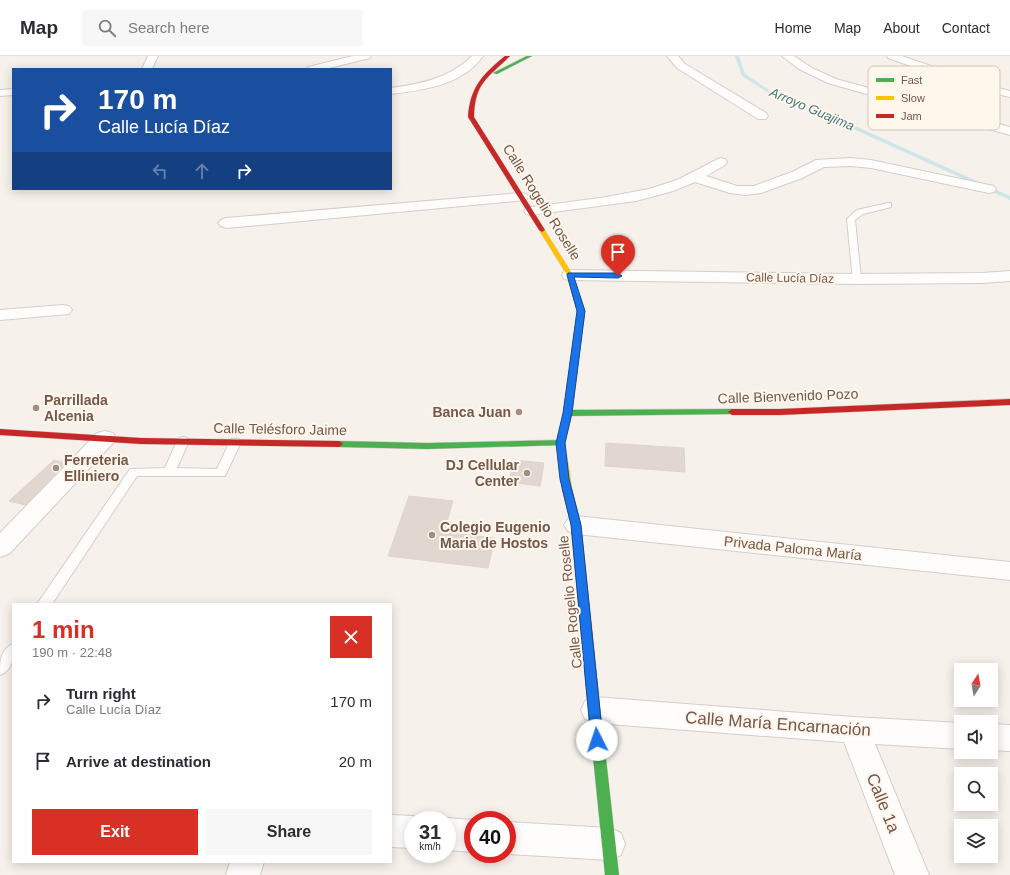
<!DOCTYPE html>
<meta charset="utf-8">
<style>
:root{--surface:#fff;--page:#f7f7f7;--text:#2b2b33;--muted:#7c7c81;--line:#e1e1e2;--accent:#d93025}
body{margin:0;font-family:Helvetica,sans-serif;background:var(--page);color:var(--text);height:100vh;display:flex;flex-direction:column;font-size:15px;white-space:nowrap}
*{box-sizing:border-box;margin:0}
p{font-size:13px;color:var(--muted)}
.icon{flex:none;width:22px;height:22px;fill:none;stroke:currentColor;stroke-width:2;stroke-linecap:round;stroke-linejoin:round}
.map{position:relative;flex:1;overflow:hidden}
.sheet{position:absolute;left:12px;top:547px;width:380px;height:260px;display:flex;flex-direction:column;background:var(--surface);border-radius:0px;box-shadow:0 2px 10px #0003}
.sheet>*{flex:none}
.banner{position:absolute;left:12px;top:12px;width:380px;height:122px;border-radius:0px;box-shadow:0 2px 10px #0003;background:#1a4fa0;color:#fff;overflow:hidden}
.needle{width:26px;rotate:11deg}
.buttons{position:absolute;left:954px;top:607px;display:grid;gap:8px}
.buttons a{display:grid;place-items:center;width:44px;height:44px;border-radius:0px;background:var(--surface);box-shadow:0 2px 10px #0003;font-size:20px}
.speed{position:absolute;left:404px;top:755px;display:flex;gap:8px;font-size:20px;font-weight:700;text-align:center}
.speed>*{display:grid;place-content:center;width:52px;height:52px;border-radius:50%;background:var(--surface);box-shadow:0 2px 10px #0003;line-height:1}
.speed small{font-size:10px;font-weight:400}
.speed .limit{border:6px solid #d22;background:#fff;color:#111}
.pin{position:absolute;display:grid;place-items:center;width:34px;height:34px;color:#fff;margin:-41px -17px;border-radius:50% 50% 50% 0;rotate:-45deg;box-shadow:0 0 4px #0007}
.pin .icon{rotate:45deg}
.me{position:absolute;width:44px;margin:-22px;rotate:356deg;stroke-linejoin:round;filter:drop-shadow(0 0 3px #0008)}
.turn{display:flex;align-items:center;gap:14px;height:84px;padding:0 20px;font-size:18px}
.turn .icon{width:52px;height:52px;stroke-width:2.5}
.turn b{display:block;font-size:28px;line-height:34px}
.lanes{display:flex;align-items:center;height:38px;padding:0 20px;background:#0003;justify-content:center;gap:20px;direction:ltr}
.lanes .off{opacity:.35}
.round{display:grid;place-items:center;flex:none;width:42px;height:42px;border-radius:0px;background:var(--page)}
.overview{display:flex;align-items:center;justify-content:space-between;height:68px;padding:0 20px}
h1{font-size:24px;font-weight:600;line-height:30px;color:var(--accent)}
.primary-button{display:flex;gap:8px;margin-top:auto;padding:8px 20px}
.primary-button a{flex:1;height:46px;border-radius:0px;background:var(--accent);color:#fff;font-size:16px;font-weight:600;line-height:46px;text-align:center}
.primary-button a+a{background:var(--page);color:var(--text)}
ul{padding:0;list-style:none}
li{display:flex;align-items:center;gap:12px;height:60px;padding:0 20px}
li div{flex:1}
li b{display:block;font-size:15px}
li em{font-style:normal}
header{display:flex;align-items:center;gap:24px;box-sizing:border-box;height:56px;padding:0 20px;background:var(--surface);border-bottom:1px solid var(--line)}
header strong{font-size:19px}
nav{display:flex;gap:22px;margin-inline-start:auto;font-size:14px}
.search{width:280px;height:36px;background:var(--page);display:flex;align-items:center;gap:10px;box-sizing:border-box;padding:0 14px;border-radius:0px;color:var(--muted);font-size:15px}
.map>svg:first-child{display:block}
.lines{fill:none;stroke-linecap:round;stroke-linejoin:round}
.stream{fill:#cde6e7;fill-rule:evenodd}
.building{fill:#e1d7d0;stroke:#e0d4cd}
.lane-casing{stroke:#d6cdc8;stroke-width:2}
.street-casing{stroke:#d6cdc8;stroke-width:2}
.fast-casing{stroke:#d6cdc7;stroke-width:1}
.slow-casing{stroke:#d6cdc7;stroke-width:1}
.jam-casing{stroke:#d6cdc7;stroke-width:1}
.lane{fill:#fefdfc;fill-rule:evenodd}
.street{fill:#fefdfc;fill-rule:evenodd}
.fast{fill:#4caf50;fill-rule:evenodd}
.slow{fill:#ffc107;fill-rule:evenodd}
.jam{fill:#c62828;fill-rule:evenodd}
.route{fill:#1a73e8;stroke:#114b97}
.poi-dot{fill:#a28d83;stroke:#fff6ec;stroke-width:1.5}
.labels{text-anchor:middle;dominant-baseline:central;stroke-width:4;stroke-linejoin:round;paint-order:stroke}
.far-street-label{font-size:12px;fill:#75574b;stroke:#fff6ec}
.far-water-label{font-size:13px;font-style:italic;fill:#427a80;stroke:#fff6ec}
.street-label{font-size:14px;fill:#75574b;stroke:#fff6ec}
.poi-label{font-size:14px;font-weight:bold;fill:#75574b;stroke:#fff6ec;text-anchor:start}
.near-street-label{font-size:17px;fill:#75574b;stroke:#fff6ec}
.key{fill:#fff6ec;stroke:#d6c6bc;stroke-width:1}
.key-label{font-size:11px;fill:#75574b}
</style>
<header>
<strong>Map</strong>
<div class="search"><svg class="icon" aria-label="search" viewBox="0 0 24 24"><circle cx="10" cy="10" r="6"/><path d="M15 15l6 6"/></svg>Search here</div>
<nav><a>Home</a><a>Map</a><a>About</a><a>Contact</a></nav>
</header>
<div class="map">
<svg width="1010" height="819" viewBox="0 0 1010 819">
<rect width="100%" height="100%" fill="#f7f1eb"/>
<g class="lines">
<!-- stream -->
<path class="stream" d="M735 0H739L745 18 775 38 833 60 1010 140V144L829 62 773 40 742 20Z"/>
</g>
<!-- building -->
<path class="building" d="M606 387 684 392 685 416 605 410Z
M54 404 66 407 25 449 9 445Z
M514 404 544 407 540 430 509 426Z
M409 440 453 445 444 476 495 482 488 512 388 500Z"/>
<g class="lines">
<defs>
<path id="lane" d="M888 147H891V151L863 158 855 164 861 223 859 225H853L847 163 857 154Z
M183 381 187 382 189 385 177 412 217 413 231 383H239L241 386 225 420H137L52 548H37L130 413 165 412 177 385 179 382Z
M13 588C13 600 14 614 0 619 0 607 0 593 13 588Z"/>
<path id="street" d="M148 0H158L152 13H142Z
M353 0H371L370 2 325 13H307L308 11Z
M472 0H483C463 29 424 34 391 38V32C421 28 450 22 472 0Z
M667 0H678L685 8 766 57 768 60 766 63H758L677 12Z
M782 0H794L812 12 836 23 1010 71V79L828 27 799 13Z
M887 0H902L983 28 1010 35V41L976 33 888 2Z
M13 33V39L0 40V34Z
M720 102 725 103 727 106 725 109 706 120 737 130H754L792 116 816 104 851 102 871 104 989 129 994 130 996 133 994 136 989 137 871 112 851 110 824 111 802 122 761 137 746 139 730 137 695 126 673 135 636 145 531 159 526 158 524 155 526 152 531 151 600 142 649 133 677 124Z
M521 137 526 138 528 141 526 144 226 172 221 170 218 167 221 164 226 162Z
M570 214 856 218 982 217 1010 215V225L982 227 856 228 570 224 564 223 562 219 564 215Z
M63 249 69 250 72 254 69 258 0 264V254Z
M105 375 113 377 116 382 113 387 9 498 0 501V477L97 377Z
M576 460 1010 506V524L576 478 568 475 564 469 568 463Z
M595 641 854 661 961 667V693L875 688 929 819H895L844 686 595 667 585 663 581 654 585 645Z
M991 668 1010 669V695L991 694Z
M391 759 413 760 422 764H413V792L391 791Z
M447 762 473 764V796L447 794V764H442Z
M507 766 609 772 621 777 625 788 621 799 609 804 507 798Z
M230 806H264L260 819H226Z"/>
<path id="fast" d="M527 0H532L497 18 493 17Z
M732 353 735 354 736 356 735 358 568 360 564 357 568 354Z
M561 384 565 387 564 389 427 393 339 391 335 388 339 385 427 387Z
M592 626 596 628 598 631 619 819H605L586 631 588 628Z"/>
<path id="slow" d="M540 173H544L573 219 585 255 572 357 565 387 572 433 567 436 562 433 557 387 564 357 577 255 567 219 539 174Z"/>
<path id="jam" d="M505 0H510C488 22 475 26 474 61L545 174 542 176 539 174 468 61C470 31 483 18 505 0Z
M1010 343V349L780 359H732L728 356 732 353H780Z
M0 373 141 382 339 385 343 388 339 391 141 388 0 379Z
M567 430 572 433 581 469 598 631 596 634 592 636 588 634 586 631 571 469 562 433Z"/>
</defs>
<!-- lane casing -->
<use href="#lane" class="lane-casing"/>
<!-- street casing -->
<use href="#street" class="street-casing"/>
<!-- fast casing -->
<use href="#fast" class="fast-casing"/>
<!-- slow casing -->
<use href="#slow" class="slow-casing"/>
<!-- jam casing -->
<use href="#jam" class="jam-casing"/>
<!-- lane -->
<use href="#lane" class="lane"/>
<!-- street -->
<use href="#street" class="street"/>
<!-- fast -->
<use href="#fast" class="fast"/>
<!-- slow -->
<use href="#slow" class="slow"/>
<!-- jam -->
<use href="#jam" class="jam"/>
</g>
<!-- route -->
<path class="route" d="M568 217H618L622 220 618 222 574 221 585 255 572 357 565 387 569 423 581 469 603 684 601 688 597 690 593 688 591 684 571 469 560 423 556 387 563 357 577 255 567 219Z"/>
<!-- markers -->
<g class="poi-dot">
<circle cx="36" cy="352" r="4"/>
<circle cx="519" cy="356" r="4"/>
<circle cx="56" cy="412" r="4"/>
<circle cx="527" cy="417" r="4"/>
<circle cx="432" cy="479" r="4"/>
</g>
<g class="labels">
<!-- far-street labels -->
<g class="far-street-label">
<text transform="translate(790 222) rotate(1)">Calle Lucía Díaz</text>
</g>
<!-- far-water labels -->
<g class="far-water-label">
<text transform="translate(812 53) rotate(23)">Arroyo Guajima</text>
</g>
<!-- street labels -->
<g class="street-label">
<text transform="translate(542 146) rotate(58)">Calle Rogelio Roselle</text>
<text transform="translate(788 340) rotate(-2)">Calle Bienvenido Pozo</text>
<text transform="translate(280 373) rotate(1)">Calle Telésforo Jaime</text>
<text transform="translate(793 492) rotate(6)">Privada Paloma María</text>
<text transform="translate(570 546) rotate(-96)">Calle Rogelio Roselle</text>
</g>
<!-- poi labels -->
<g class="poi-label">
<text x="44" y="344">Parrillada<tspan x="44" dy="16">Alcenia</tspan></text>
<text x="511" y="356" text-anchor="end">Banca Juan</text>
<text x="64" y="404">Ferreteria<tspan x="64" dy="16">Elliniero</tspan></text>
<text x="519" y="409" text-anchor="end">DJ Cellular<tspan x="519" dy="16">Center</tspan></text>
<text x="440" y="471">Colegio Eugenio<tspan x="440" dy="16">Maria de Hostos</tspan></text>
</g>
<!-- near-street labels -->
<g class="near-street-label">
<text transform="translate(778 668) rotate(4)">Calle María Encarnación</text>
<text transform="translate(883 747) rotate(68)">Calle 1a</text>
</g>
</g>
<!-- legend -->
<rect x="868" y="10" width="132" height="64" rx="6" class="key"/>
<rect x="876" y="22" width="18" height="4" fill="#4caf50"/>
<rect x="876" y="40" width="18" height="4" fill="#ffc107"/>
<rect x="876" y="58" width="18" height="4" fill="#c62828"/>
<g class="key-label">
<text x="901" y="28">Fast</text>
<text x="901" y="46">Slow</text>
<text x="901" y="64">Jam</text>
</g>
</svg>
<div class="buttons">
<a><svg class="needle" viewBox="-14 -14 28 28"><path d="M0-13l5 13h-10z" fill="#e53935"/><path d="M0 13l5-13h-10z" fill="#7c7c81"/></svg></a>
<a><svg class="icon" aria-label="sound" viewBox="0 0 24 24"><path d="M4 9h4l5-4v14l-5-4H4zM17 9q2 3 0 6"/></svg></a>
<a><svg class="icon" aria-label="search" viewBox="0 0 24 24"><circle cx="10" cy="10" r="6"/><path d="M15 15l6 6"/></svg></a>
<a><svg class="icon" aria-label="layers" viewBox="0 0 24 24"><path d="M12 4l9 5-9 5-9-5zM3 14l9 5 9-5"/></svg></a>
</div>
<div class="speed"><div>31<small>km/h</small></div><div class="limit">40</div></div>
<div class="pin" style="left:618px;top:220px;background:#d93025"><svg class="icon" aria-label="arrive" viewBox="0 0 24 24"><path d="M6 21V4h12l-3 4 3 4H6"/></svg></div>
<svg class="me" style="left:597px;top:684px" viewBox="-20 -20 40 40"><circle r="19" fill="#fff"/><path d="M0-13L10 11 0 6-10 11z" fill="#1a73e8"/></svg>
<div class="banner">
<div class="turn"><svg class="icon" aria-label="right" viewBox="0 0 24 24"><path d="M7 20v-9h11M14 6l5 5-5 5"/></svg><div><b>170 m</b>Calle Lucía Díaz</div></div>
<div class="lanes"><svg class="icon off" aria-label="left" viewBox="0 0 24 24"><path d="M17 20v-9H6M10 6l-5 5 5 5"/></svg><svg class="icon off" aria-label="ahead" viewBox="0 0 24 24"><path d="M12 20V5M6 11l6-6 6 6"/></svg><svg class="icon" aria-label="right" viewBox="0 0 24 24"><path d="M7 20v-9h11M14 6l5 5-5 5"/></svg></div>
</div>
<section class="sheet">
<div class="overview"><div><h1>1 min</h1><p>190 m · 22:48</p></div><a class="round" style="background:#d93025;color:#fff"><svg class="icon" aria-label="close" viewBox="0 0 24 24"><path d="M6 6l12 12M18 6L6 18"/></svg></a></div>
<ul>
<li><svg class="icon" aria-label="right" viewBox="0 0 24 24"><path d="M7 20v-9h11M14 6l5 5-5 5"/></svg><div><b>Turn right</b><p>Calle Lucía Díaz</p></div><em>170 m</em></li>
<li><svg class="icon" aria-label="arrive" viewBox="0 0 24 24"><path d="M6 21V4h12l-3 4 3 4H6"/></svg><div><b>Arrive at destination</b></div><em>20 m</em></li>
</ul>
<div class="primary-button"><a>Exit</a><a>Share</a></div>
</section>
</div>
